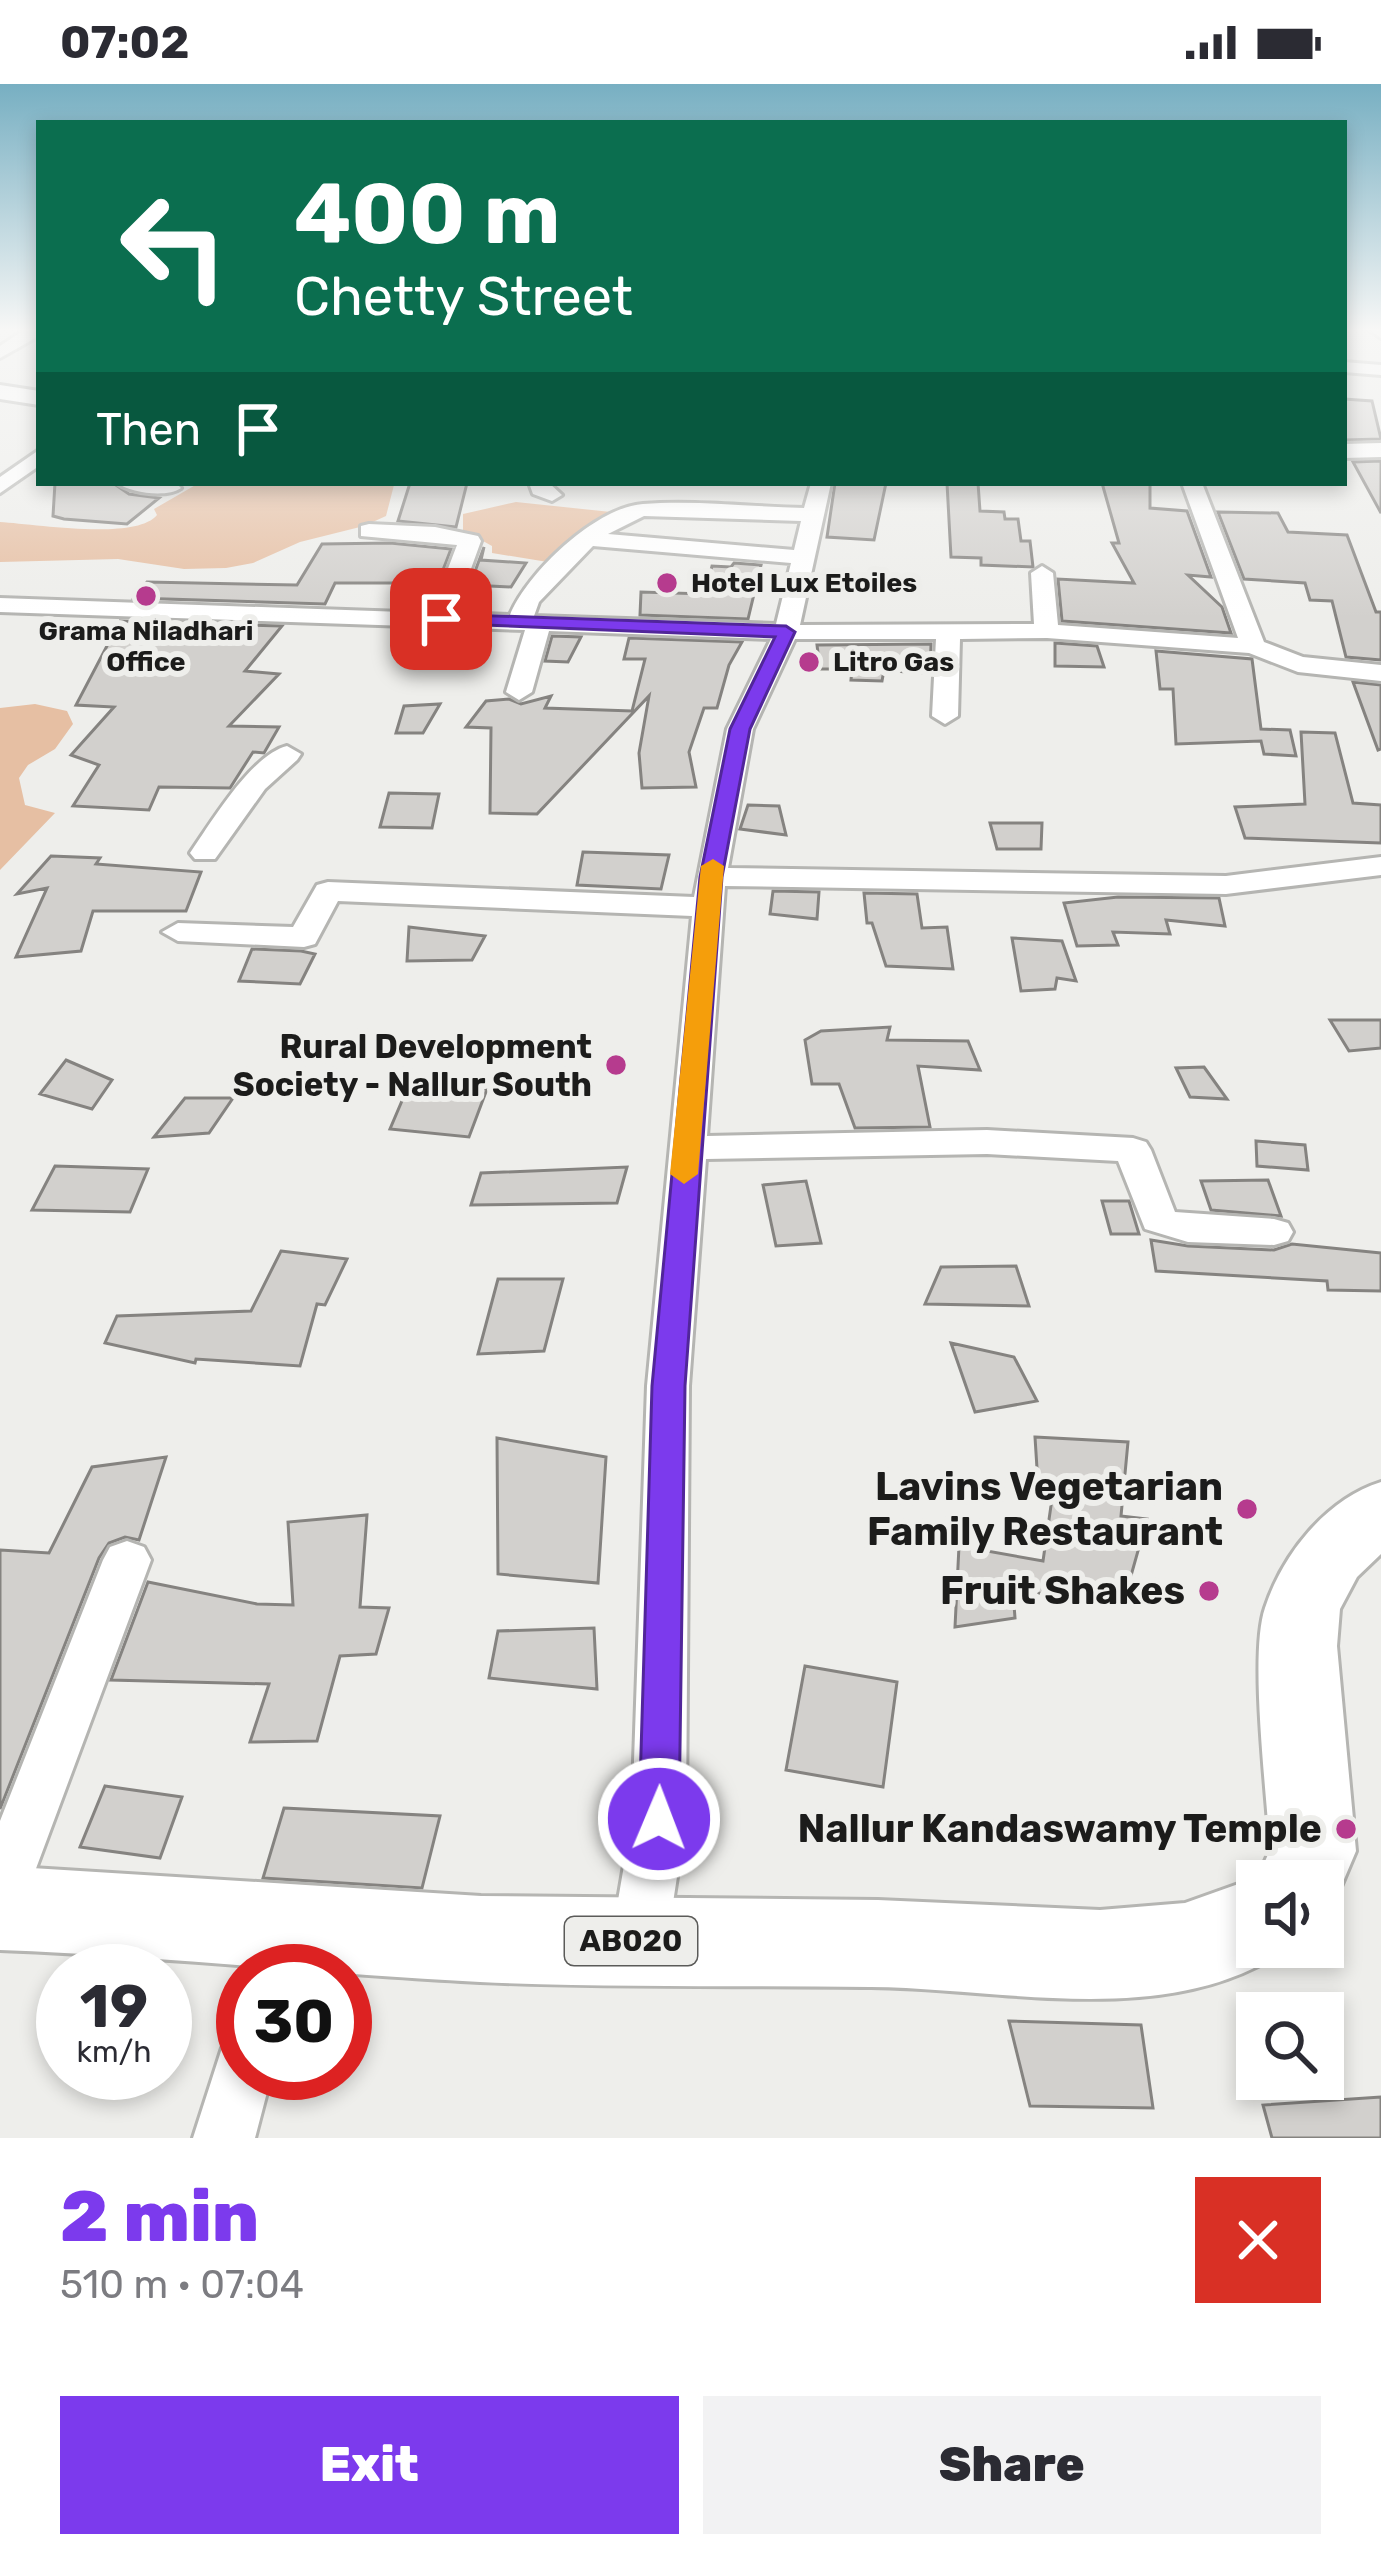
<!DOCTYPE html>
<meta charset="utf-8">
<style>
:root{--surface:#fff;--page:#f2f2f3;--text:#2b2b33;--muted:#7c7c81;--accent:#7c3aed}
body{margin:0;font-family:Rubik,sans-serif;background:var(--page);color:var(--text);height:100vh;display:flex;flex-direction:column;font-size:45px;white-space:nowrap}
*{box-sizing:border-box;margin:0}
p{font-size:39px;color:var(--muted)}
.icon{flex:none;width:66px;height:66px;fill:none;stroke:currentColor;stroke-width:2;stroke-linecap:round;stroke-linejoin:round}
.map{position:relative;height:2054px;overflow:hidden}
.details{display:flex;flex-direction:column;background:var(--surface);flex:1}
.details>*{flex:none}
.hud{position:absolute;left:36px;top:36px;width:1311px;height:366px;border-radius:0px;box-shadow:0 6px 18px #0003;background:#0b6e4f;color:#fff;overflow:hidden}
.buttons{position:absolute;left:1236px;top:1776px;display:grid;gap:24px}
.buttons a{display:grid;place-items:center;width:108px;height:108px;border-radius:0px;background:var(--surface);box-shadow:0 6px 18px #0003;font-size:60px}
.speed{position:absolute;left:36px;top:1860px;display:flex;gap:24px;font-size:60px;font-weight:700;text-align:center}
.speed>*{display:grid;place-content:center;width:156px;height:156px;border-radius:50%;background:var(--surface);box-shadow:0 6px 18px #0003;line-height:1}
.speed small{font-size:30px;font-weight:400}
.speed .limit{border:18px solid #d22;background:#fff;color:#111}
.pin{position:absolute;display:grid;place-items:center;width:102px;height:102px;color:#fff;margin:-51px;border-radius:24px;box-shadow:0 6px 18px #0006}
.me{position:absolute;width:132px;margin:-66px;rotate:1deg;stroke-linejoin:round;filter:drop-shadow(0 0 9px #0008)}
.turn{display:flex;align-items:center;gap:42px;height:252px;padding:0 60px;font-size:54px}
.turn .icon{width:156px;height:156px;stroke-width:2.5}
.turn b{display:block;font-size:84px;line-height:102px}
.then{display:flex;align-items:center;height:114px;padding:0 60px;background:#0003;gap:24px;font-size:45px}
.round{display:grid;place-items:center;flex:none;width:126px;height:126px;border-radius:0px;background:var(--page)}
.summary{display:flex;align-items:center;justify-content:space-between;height:204px;padding:0 60px}
h1{font-size:72px;font-weight:800;line-height:90px;color:var(--accent)}
.cta{display:flex;gap:24px;margin-top:auto;padding:24px 60px}
.cta a{flex:1;height:138px;border-radius:0px;background:var(--accent);color:#fff;font-size:48px;font-weight:800;line-height:138px;text-align:center}
.cta a+a{background:var(--page);color:var(--text)}
.status{display:flex;justify-content:space-between;align-items:center;height:84px;padding:0 60px;background:var(--surface);direction:ltr}
.status svg{height:33px;fill:currentColor}
.map>svg:first-child{display:block}
.green{fill:#e6bfa3}
.building{fill:#d2d0cd;stroke:#858380;stroke-width:3}
.lines{fill:none;stroke-linecap:round;stroke-linejoin:round}
.minor-casing{stroke:#b5b5b2;stroke-width:6}
.tertiary-casing{stroke:#b5b5b2;stroke-width:6}
.primary-casing{stroke:#b5b5b2;stroke-width:6}
.minor{fill:#fff;fill-rule:evenodd}
.tertiary{fill:#fff;fill-rule:evenodd}
.primary{fill:#fff;fill-rule:evenodd}
.route{fill:#7c3aed;stroke:#51269a;stroke-width:3}
.slow{fill:#f59e0b}
.poi-dot{fill:#b63b8e;stroke:#eeeeeb;stroke-width:4.5}
.labels{text-anchor:middle;dominant-baseline:central;stroke-width:12;stroke-linejoin:round;paint-order:stroke}
.far-poi-label{font-size:27px;font-weight:bold;fill:#1c1c1b;stroke:#eeeeeb;text-anchor:start}
.shield{fill:#eeeeeb;stroke:#5b5b59;stroke-width:3}
.shield-label{font-size:30px;font-weight:bold;fill:#1c1c1b}
.poi-label{font-size:33px;font-weight:bold;fill:#1c1c1b;stroke:#eeeeeb;text-anchor:end}
.near-poi-label{font-size:39px;font-weight:bold;fill:#1c1c1b;stroke:#eeeeeb;text-anchor:end}
</style>
<div class="status"><b>07:02</b><svg viewBox="0 0 49 12"><path d="M0 12V9h3v3zM5 12V6h3v6zM10 12V3h3v9zM15 12V0h3v12zM26 1h20v11H26zM47 4h2v5h-2z"/></svg></div>
<div class="map">
<svg width="1381" height="2054" viewBox="0 0 1381 2054">
<rect width="100%" height="100%" fill="#eeeeeb"/>
<!-- green -->
<path class="green" d="M199 399 394 401 386 432 364 442 300 458 253 479 226 484 184 485 118 475 0 478V438C35 440 136 457 157 431L154 425Z
M516 418 630 430 560 480 492 469V462L463 446V430Z
M35 620 67 627 73 640 55 665 28 681 19 694 25 721 55 729 0 786V624Z"/>
<!-- building -->
<path class="building" d="M1344 315 1372 317 1381 355 1344 356Z
M1381 377V429L1353 378Z
M55 399H113L129 410 159 414 127 440 64 435 53 432Z
M410 399H467L456 443 398 437Z
M835 399H886L874 456 827 453Z
M947 399H978L980 427 1004 428 1005 435H1018L1021 457H1030L1033 483 981 481V474L951 473Z
M1102 399H1150V424L1187 427 1211 493 1188 491 1222 523 1231 549 1062 537 1058 495 1134 499 1112 459H1119Z
M1218 428 1278 429 1288 448 1347 451 1376 528H1381V576L1346 573 1332 517 1310 516 1305 499 1244 495Z
M390 459 451 465 438 499H335L325 520 134 514 147 498 297 501 322 460Z
M484 463 481 476 526 479 511 503 470 501Z
M734 479 761 481 748 535 640 531 641 508 705 510 712 482 731 483Z
M120 537 282 542 245 587 279 590 229 642 279 643 264 669 253 668 230 704 159 703 149 726 73 722 99 681 71 671 114 623 76 621Z
M552 552 581 553 568 578 545 577Z
M629 554 742 558 729 581 717 624H704L689 668 696 703 642 704 639 669 649 612 537 730 490 729 491 644 466 643 486 617 509 615 521 620 551 612 545 624 632 627 645 575H624Z
M1055 559 1097 562 1104 583 1055 582Z
M931 560 930 590 884 586 882 597 851 596 852 585H820L817 561Z
M1156 567 1252 575 1261 645 1290 646 1296 672 1264 670 1261 657 1176 660 1173 605H1160Z
M1353 598 1381 601V665L1378 666Z
M440 620 423 649H396L404 622Z
M1301 648 1335 649 1353 719 1381 721V759L1245 754 1235 723 1305 720Z
M389 709 439 710 432 744 380 743Z
M748 721 779 722 786 751 740 745Z
M990 739H1042L1041 765H997Z
M583 768 669 771 661 805 577 801Z
M51 772 100 774 96 780 201 788 186 827H93L81 867 16 873 47 804 17 810Z
M773 807 819 808 817 835 770 830Z
M864 809 917 810 922 844 947 843 953 885 886 882 872 839H867Z
M1118 813 1219 814 1225 842 1166 836 1170 850 1113 848 1118 861 1077 862 1064 819Z
M409 843 485 852 472 876 407 877Z
M1012 854 1062 857 1076 897 1057 894 1055 905 1021 907Z
M252 865 301 867 315 870 300 900 239 897Z
M1330 936H1381V964L1349 967Z
M890 943 887 956 968 957 980 986 918 982 930 1043 855 1044 839 1000H812L805 956 821 947Z
M66 976 112 996 92 1025 40 1010Z
M1204 983 1227 1015 1190 1013 1176 984Z
M410 998 487 1005 469 1053 390 1045Z
M185 1014H233L209 1049 154 1053Z
M1256 1057 1305 1061 1308 1086 1257 1082Z
M55 1082 148 1085 130 1128 32 1126Z
M627 1083 617 1119 471 1121 481 1089Z
M1268 1096 1281 1132 1211 1126 1201 1097Z
M806 1097 821 1159 776 1162 763 1101Z
M1102 1117H1129L1139 1150H1111Z
M1151 1156 1188 1162 1274 1166 1292 1160 1381 1169V1207L1328 1206 1327 1197 1156 1187Z
M281 1167 347 1175 325 1221 317 1220 300 1282 196 1275 195 1279 105 1259 117 1232 251 1227Z
M1016 1182 1029 1222 925 1220 941 1183Z
M498 1195H563L544 1267 478 1270Z
M951 1259 1014 1273 1037 1317 975 1328Z
M1035 1353 1128 1358 1121 1432 1147 1435 1125 1513 1013 1508 1015 1534 955 1543 959 1462 1043 1477 1054 1401 1038 1400Z
M497 1354 606 1373 598 1499 498 1490Z
M166 1373 139 1456 125 1453 109 1459 99 1474 0 1725V1466L49 1469 92 1383Z
M367 1431 360 1523 389 1524 376 1570 340 1572 317 1657 250 1658 269 1600 111 1596 148 1498 257 1520 293 1521 288 1438Z
M594 1544 597 1605 489 1594 498 1547Z
M805 1582 897 1598 883 1703 786 1686Z
M105 1702 182 1713 160 1774 80 1763Z
M284 1724 440 1732 422 1804 263 1794Z
M1009 1937 1141 1941 1153 2024 1030 2022Z
M1381 2013V2054H1272L1263 2021Z"/>
<g class="lines">
<defs>
<path id="minor" d="M24 246H39V252L0 274V262Z
M1344 278 1381 281V291L1344 288Z
M39 366V382L0 409V393Z
M117 399H176L181 404C167 414 131 409 117 399Z
M529 399H549L562 411 552 417 533 410Z
M811 399H831L800 541 1034 540 1031 489 1042 482 1053 489 1058 541 1238 554 1182 399H1202L1264 558 1303 573 1381 581V597L1298 588 1249 569 1047 554 960 555 958 632 945 640 932 632 936 555H795L753 645 728 784 1226 792 1381 773V791L1226 810 725 802 707 1052 987 1046 1133 1054 1146 1058 1151 1066 1175 1128 1274 1135 1288 1139 1293 1148 1288 1157 1274 1161 1188 1158 1145 1145 1118 1077 987 1070 706 1075 689 1302 686 1735 667 1857 659 1876 639 1884 619 1876 611 1857 632 1735 647 1302 692 832 338 817 315 860 304 863 178 857 162 848 178 839 293 843 317 801 328 798 694 813 727 645 771 555 549 547 532 608 519 616 506 608 525 546 0 528V514L431 529 457 461 361 452V442L369 440 435 443 478 452 481 457 455 529 510 531C527 489 596 423 643 420 696 416 752 423 804 424ZM644 432 801 437 794 466 608 450ZM593 462 791 479 776 540 534 532 539 518Z
M287 662 301 670 297 676 265 705 215 775H195L190 769C211 739 251 671 287 662Z
M127 1457 144 1463 151 1476 28 1806 19 1824 0 1832V1737L103 1476 110 1463Z
M243 1955V1989H272L255 2054H193L222 1964Z"/>
<path id="tertiary" d="M1381 246V254L1370 246Z
M0 301 39 307V321L0 315Z
M1381 359V373L1344 374V360Z"/>
<path id="primary" d="M1381 1398V1470L1357 1493 1340 1525 1337 1562 1356 1767 1331 1826 1323 1829V1797H1257V1863H1289C1173 1947 1004 1904 871 1903 741 1901 610 1904 480 1898 320 1890 162 1872 0 1866V1782L481 1812 878 1816 1100 1826 1185 1819 1258 1793 1270 1766C1267 1711 1249 1570 1265 1524 1283 1469 1327 1415 1381 1398Z"/>
</defs>
<!-- minor casing -->
<use href="#minor" class="minor-casing"/>
<!-- tertiary casing -->
<use href="#tertiary" class="tertiary-casing"/>
<!-- primary casing -->
<use href="#primary" class="primary-casing"/>
<!-- minor -->
<use href="#minor" class="minor"/>
<!-- tertiary -->
<use href="#tertiary" class="tertiary"/>
<!-- primary -->
<use href="#primary" class="primary"/>
</g>
<!-- sky -->
<linearGradient id="sky" x2="0" y2="1"><stop stop-color="#77afc2"/><stop offset="0.46" stop-color="#f7f7f6"/><stop offset="1" stop-color="#f7f7f6" stop-opacity="0"/></linearGradient>
<rect width="1381" height="534" fill="url(#sky)"/>
<!-- route -->
<path class="route" d="M441 530 786 542 795 548 750 645 722 793 685 1302 679 1735 673 1748 659 1753 644 1748 639 1735 652 1302 700 793 730 645 775 553 434 539 432 535Z"/>
<!-- slow -->
<path class="slow" d="M713 775 724 782 698 1090 684 1100 670 1090 701 782Z"/>
<!-- markers -->
<g class="poi-dot">
<circle cx="667" cy="499" r="12"/>
<circle cx="146" cy="512" r="12"/>
<circle cx="809" cy="578" r="12"/>
<circle cx="616" cy="981" r="12"/>
<circle cx="1247" cy="1425" r="12"/>
<circle cx="1209" cy="1507" r="12"/>
<circle cx="1346" cy="1745" r="12"/>
</g>
<g class="labels">
<!-- far-poi labels -->
<g class="far-poi-label">
<text x="691" y="499">Hotel Lux Etoiles</text>
<text x="146" y="547" text-anchor="middle">Grama Niladhari<tspan x="146" dy="31">Office</tspan></text>
<text x="833" y="578">Litro Gas</text>
</g>
<!-- shield labels -->
<rect class="shield" x="565" y="1833" width="132" height="48" rx="9"/>
<g class="shield-label">
<text x="631" y="1857">AB020</text>
</g>
<!-- poi labels -->
<g class="poi-label">
<text x="592" y="962">Rural Development<tspan x="592" dy="38">Society - Nallur South</tspan></text>
</g>
<!-- near-poi labels -->
<g class="near-poi-label">
<text x="1223" y="1403">Lavins Vegetarian<tspan x="1223" dy="45">Family Restaurant</tspan></text>
<text x="1185" y="1507">Fruit Shakes</text>
<text x="1322" y="1745">Nallur Kandaswamy Temple</text>
</g>
</g>
</svg>
<div class="buttons">
<a><svg class="icon" aria-label="sound" viewBox="0 0 24 24"><path d="M4 9h4l5-4v14l-5-4H4zM17 9q2 3 0 6"/></svg></a>
<a><svg class="icon" aria-label="search" viewBox="0 0 24 24"><circle cx="10" cy="10" r="6"/><path d="M15 15l6 6"/></svg></a>
</div>
<div class="speed"><div>19<small>km/h</small></div><div class="limit">30</div></div>
<div class="pin" style="left:441px;top:535px;background:#d93025"><svg class="icon" aria-label="arrive" viewBox="0 0 24 24"><path d="M6 21V4h12l-3 4 3 4H6"/></svg></div>
<svg class="me" style="left:659px;top:1735px" viewBox="-20 -20 40 40"><circle r="17" fill="#7c3aed" stroke="#fff" stroke-width="3"/><path d="M0-11L8 9 0 5-8 9z" fill="#fff"/></svg>
<div class="hud">
<div class="turn"><svg class="icon" aria-label="left" viewBox="0 0 24 24"><path d="M17 20v-9H6M10 6l-5 5 5 5"/></svg><div><b>400 m</b>Chetty Street</div></div>
<div class="then">Then<svg class="icon" aria-label="arrive" viewBox="0 0 24 24"><path d="M6 21V4h12l-3 4 3 4H6"/></svg></div>
</div>
</div>
<section class="details">
<div class="summary"><div><h1>2 min</h1><p>510 m · 07:04</p></div><a class="round" style="background:#d93025;color:#fff"><svg class="icon" aria-label="close" viewBox="0 0 24 24"><path d="M6 6l12 12M18 6L6 18"/></svg></a></div>
<div class="cta"><a>Exit</a><a>Share</a></div>
</section>
